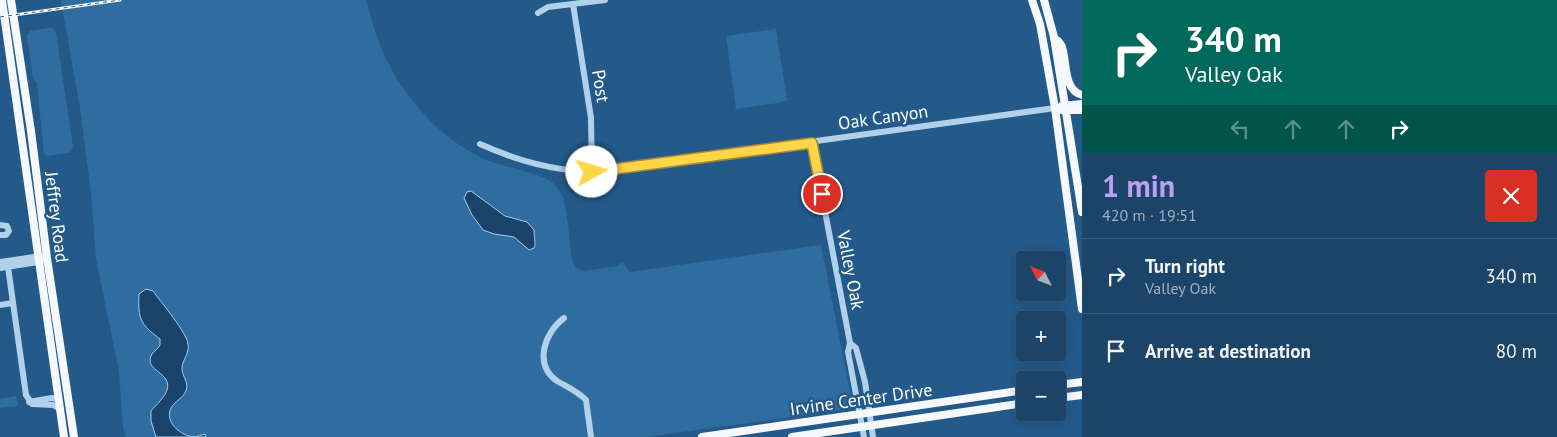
<!DOCTYPE html>
<meta charset="utf-8">
<style>
:root{--surface:#1b4468;--page:#244b6e;--text:#f1f3f6;--muted:#a0b0c0;--line:#395c7c;--accent:#bca0f2}
body{margin:0;font-family:"PT Sans",sans-serif;background:var(--page);color:var(--text);height:100vh;display:flex;flex-direction:column;font-size:19px;white-space:nowrap}
*{box-sizing:border-box;margin:0}
p{font-size:16px;color:var(--muted)}
.icon{flex:none;width:28px;height:28px;fill:none;stroke:currentColor;stroke-width:2;stroke-linecap:round;stroke-linejoin:round}
.map{position:relative;flex:1;overflow:hidden}
.details{display:flex;flex-direction:column;background:var(--surface);width:475px}
.details>*{flex:none}
.hud{background:#00695c;color:#fff;overflow:hidden}
.needle{width:32px;rotate:312deg}
.fabs{position:absolute;left:1016px;top:251px;display:grid;gap:10px}
.fabs a{display:grid;place-items:center;width:50px;height:50px;border-radius:5px;background:var(--surface);box-shadow:0 2px 12px #0003,0 0 0 1px var(--line);font-size:25px}
.pin{position:absolute;display:grid;place-items:center;width:42px;height:42px;color:#fff;margin:-21px;border:2px solid #fff;border-radius:50%;box-shadow:0 1px 5px #0007}
.me{position:absolute;width:55px;margin:-28px;rotate:84deg;stroke-linejoin:round;filter:drop-shadow(0 0 4px #0008)}
.turn{display:flex;align-items:center;gap:18px;height:105px;padding:0 20px;font-size:22px}
.turn .icon{width:65px;height:65px;stroke-width:2.5}
.turn b{display:block;font-size:35px;line-height:42px}
.lanes{display:flex;align-items:center;height:48px;padding:0 20px;background:#0003;justify-content:center;gap:25px;direction:ltr}
.lanes .off{opacity:.35}
.round{display:grid;place-items:center;flex:none;width:52px;height:52px;border-radius:5px;background:var(--page)}
.head{display:flex;align-items:center;justify-content:space-between;height:85px;padding:0 20px}
h1{font-size:30px;font-weight:700;line-height:38px;color:var(--accent)}
ul{padding:0;list-style:none}
li{display:flex;align-items:center;gap:15px;height:75px;padding:0 20px;border-top:1px solid var(--line)}
li div{flex:1}
li b{display:block;font-size:19px}
li em{font-style:normal}
main{display:flex;flex:1;min-height:0}
.map>svg:first-child{display:block}
.green{fill:#2f6da1}
.water{fill:#1a4369;stroke:#a5cceb}
.lines{fill:none;stroke-linecap:round;stroke-linejoin:round}
.minor{stroke:#b1d0ea;stroke-width:6}
.major{stroke:#f5f9fe;stroke-width:8}
.rail-casing{stroke:#fff;stroke-width:3}
.rail{stroke:#245a8a;stroke-width:1;stroke-dasharray:4;stroke-linecap:butt}
.route-casing{stroke:#a68a30;stroke-width:12}
.route{stroke:#ffd54a;stroke-width:9}
.labels{text-anchor:middle;dominant-baseline:central;stroke-width:5;stroke-linejoin:round;paint-order:stroke}
.street-label{font-size:18px;fill:#fff;stroke:#245a8a}
</style>
<main>
<div class="map">
<svg width="1082" height="437" viewBox="0 0 1082 437">
<rect width="100%" height="100%" fill="#245a8a"/>
<!-- green -->
<path class="green" d="M61 0H366C371 18 376 37 384 54 403 98 447 146 492 162 504 166 547 176 553 183 556 187 560 191 562 195 567 204 570 247 572 260L576 268 584 271 618 266 622 262 630 272 821 245 852 402 848 409 646 437H126L123 428 119 371 96 259 91 193 80 108Z
M52 27 56 32 73 147 70 153 47 156 44 154 37 84 33 78 27 36 30 31Z
M776 29 787 100 778 103 736 109 726 36Z
M16 396 18 406 0 408V399Z"/>
<!-- water -->
<path class="water" d="M471 191 505 216 527 222 534 230C534 235 536 245 534 248L529 250 514 237 494 234 483 230 472 215 464 198 467 192Z
M146 289 153 291C161 302 187 333 188 344 190 354 181 361 182 370 183 377 189 383 186 391 183 398 175 401 171 408 164 422 181 436 194 437 197 437 201 435 205 434L206 437H156L151 421V411C156 405 165 397 167 390 173 372 142 371 152 354 154 351 158 349 160 345V339C140 324 138 319 139 294Z"/>
<g class="lines">
<!-- minor -->
<path class="minor" d="M573 4 591 118 592 172
M538 13 548 7 605 0
M812 143 850 343 848 352 864 437
M480 144C518 161 551 170 592 172L1055 108
M0 225 7 226 9 231 6 235H0
M0 262 41 256
M8 267 26 395 32 404 53 405 60 409
M0 268 38 262 43 259
M0 305 12 303
M564 318C545 332 533 364 557 381 567 387 577 391 586 400L591 437
M850 343 856 348 865 382 873 437
M29 402 52 398 59 400"/>
<!-- major -->
<path class="major" d="M2 0 64 437
M11 0 31 131 47 258 74 437
M1032 0 1040 24 1055 108 1082 309
M1044 0 1054 37 1082 212
M1054 38C1057 40 1061 43 1062 47 1067 62 1063 90 1082 95
M1062 106 1082 104
M1062 110H1082
M1058 385 1082 382
M1058 398 1082 395
M702 437 1025 390
M792 437 1025 403"/>
<defs>
<path id="rail" d="M0 17 120 0"/>
</defs>
<!-- rail casing -->
<use href="#rail" class="rail-casing"/>
<!-- rail -->
<use href="#rail" class="rail"/>
</g>
<g class="lines">
<defs>
<path id="route" d="M592 172 812 143 822 194"/>
</defs>
<!-- route casing -->
<use href="#route" class="route-casing"/>
<!-- route -->
<use href="#route" class="route"/>
</g>
<g class="labels">
<!-- street labels -->
<g class="street-label">
<text transform="translate(601 86) rotate(81)">Post</text>
<text transform="translate(883 117) rotate(-8)">Oak Canyon</text>
<text transform="translate(57 217) rotate(83)">Jeffrey Road</text>
<text transform="translate(851 270) rotate(79)">Valley Oak</text>
<text transform="translate(861 399) rotate(-8)">Irvine Center Drive</text>
</g>
</g>
</svg>
<div class="fabs">
<a><svg class="needle" viewBox="-14 -14 28 28"><path d="M0-13l5 13h-10z" fill="#e53935"/><path d="M0 13l5-13h-10z" fill="#a0b0c0"/></svg></a>
<a>+</a>
<a>−</a>
</div>
<div class="pin" style="left:822px;top:194px;background:#d93025"><svg class="icon" aria-label="arrive" viewBox="0 0 24 24"><path d="M6 21V4h12l-3 4 3 4H6"/></svg></div>
<svg class="me" style="left:592px;top:172px" viewBox="-20 -20 40 40"><circle r="19" fill="#fff"/><path d="M0-13L10 11 0 6-10 11z" fill="#ffd54a"/></svg>
</div>
<section class="details">
<div class="hud">
<div class="turn"><svg class="icon" aria-label="right" viewBox="0 0 24 24"><path d="M7 20v-9h11M14 6l5 5-5 5"/></svg><div><b>340 m</b>Valley Oak</div></div>
<div class="lanes"><svg class="icon off" aria-label="left" viewBox="0 0 24 24"><path d="M17 20v-9H6M10 6l-5 5 5 5"/></svg><svg class="icon off" aria-label="ahead" viewBox="0 0 24 24"><path d="M12 20V5M6 11l6-6 6 6"/></svg><svg class="icon off" aria-label="ahead" viewBox="0 0 24 24"><path d="M12 20V5M6 11l6-6 6 6"/></svg><svg class="icon" aria-label="right" viewBox="0 0 24 24"><path d="M7 20v-9h11M14 6l5 5-5 5"/></svg></div>
</div>
<div class="head"><div><h1>1 min</h1><p>420 m · 19:51</p></div><a class="round" style="background:#d93025;color:#fff"><svg class="icon" aria-label="close" viewBox="0 0 24 24"><path d="M6 6l12 12M18 6L6 18"/></svg></a></div>
<ul>
<li><svg class="icon" aria-label="right" viewBox="0 0 24 24"><path d="M7 20v-9h11M14 6l5 5-5 5"/></svg><div><b>Turn right</b><p>Valley Oak</p></div><em>340 m</em></li>
<li><svg class="icon" aria-label="arrive" viewBox="0 0 24 24"><path d="M6 21V4h12l-3 4 3 4H6"/></svg><div><b>Arrive at destination</b></div><em>80 m</em></li>
</ul>
</section>
</main>
